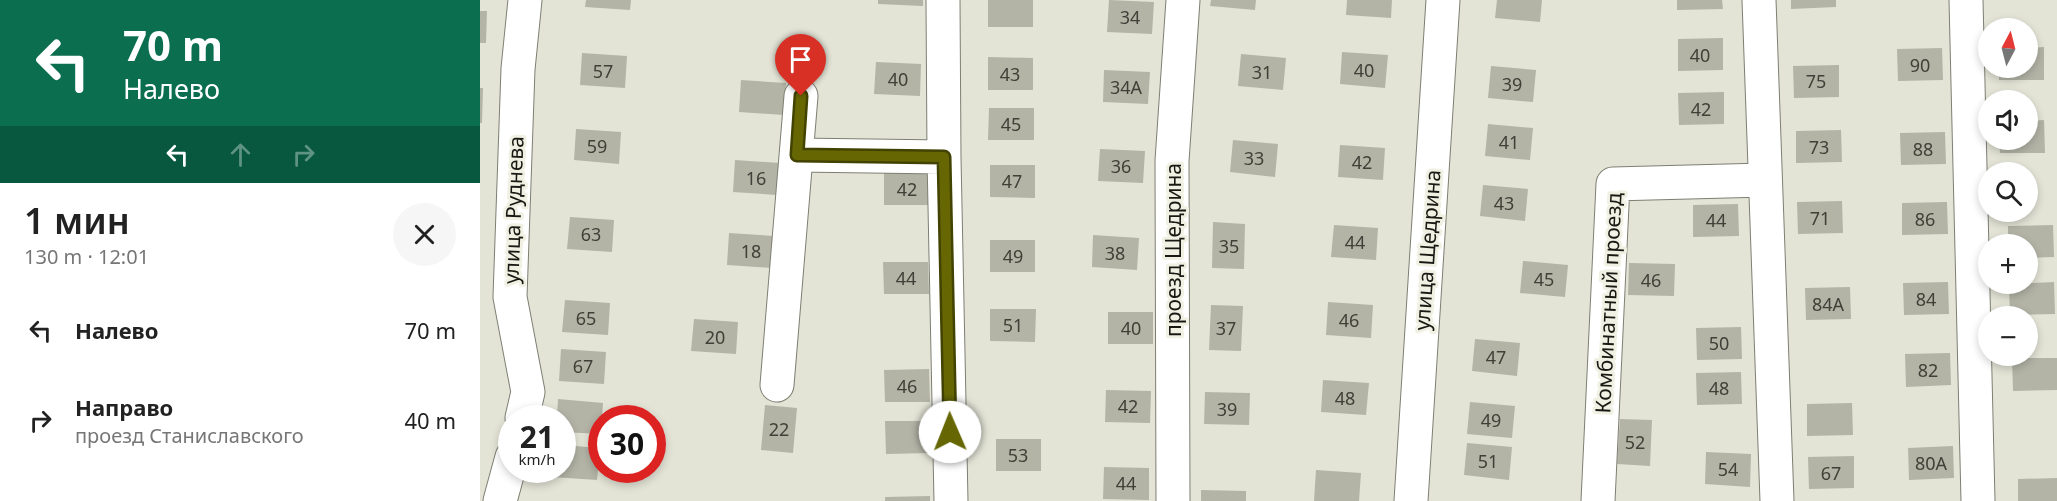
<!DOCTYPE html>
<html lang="ru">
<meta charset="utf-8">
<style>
:root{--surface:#fff;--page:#f6f6f6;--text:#222;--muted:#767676}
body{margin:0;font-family:"Noto Sans",sans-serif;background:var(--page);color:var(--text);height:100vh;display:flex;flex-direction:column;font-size:22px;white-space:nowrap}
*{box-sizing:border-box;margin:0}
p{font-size:20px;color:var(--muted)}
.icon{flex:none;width:33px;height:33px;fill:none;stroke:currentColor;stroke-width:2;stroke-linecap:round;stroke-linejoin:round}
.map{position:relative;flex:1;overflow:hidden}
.sheet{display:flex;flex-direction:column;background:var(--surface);width:480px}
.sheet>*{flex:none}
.guide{background:#0b6e4f;color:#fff;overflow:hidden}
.needle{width:39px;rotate:7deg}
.fabs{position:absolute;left:1498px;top:18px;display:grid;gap:12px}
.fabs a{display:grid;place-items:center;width:60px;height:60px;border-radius:50%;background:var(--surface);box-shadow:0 3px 9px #0003;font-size:30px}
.speed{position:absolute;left:18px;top:405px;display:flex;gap:12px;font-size:30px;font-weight:700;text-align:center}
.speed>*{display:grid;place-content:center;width:78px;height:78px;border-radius:50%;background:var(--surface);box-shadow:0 3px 9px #0003;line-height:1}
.speed small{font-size:15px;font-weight:400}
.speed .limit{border:9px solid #d22;background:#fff;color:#111}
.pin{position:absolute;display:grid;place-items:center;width:51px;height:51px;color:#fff;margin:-62px -26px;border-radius:50% 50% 50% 0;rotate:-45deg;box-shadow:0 0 6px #0007}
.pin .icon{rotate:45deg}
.me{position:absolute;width:66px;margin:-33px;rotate:359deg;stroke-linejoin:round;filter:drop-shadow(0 0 4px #0008)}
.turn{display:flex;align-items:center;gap:21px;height:126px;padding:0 24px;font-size:27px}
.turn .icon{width:78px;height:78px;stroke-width:2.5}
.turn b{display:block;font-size:42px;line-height:51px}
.lanes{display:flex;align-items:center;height:57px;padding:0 24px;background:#0003;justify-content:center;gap:30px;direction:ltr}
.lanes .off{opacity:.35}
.round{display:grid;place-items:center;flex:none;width:63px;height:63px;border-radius:32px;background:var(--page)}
.head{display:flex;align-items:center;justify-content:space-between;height:102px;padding:0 24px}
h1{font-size:36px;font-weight:600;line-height:45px}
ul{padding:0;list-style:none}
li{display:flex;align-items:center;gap:18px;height:90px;padding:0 24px}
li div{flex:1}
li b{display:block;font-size:22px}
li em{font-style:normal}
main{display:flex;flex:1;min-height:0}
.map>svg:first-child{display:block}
.building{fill:#b3b4a6}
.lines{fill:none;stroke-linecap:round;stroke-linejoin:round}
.minor-casing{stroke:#7e7f73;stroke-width:35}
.minor{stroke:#fff;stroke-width:33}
.route-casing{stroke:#424302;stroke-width:15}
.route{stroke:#666703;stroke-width:10}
.labels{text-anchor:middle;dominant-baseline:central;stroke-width:6;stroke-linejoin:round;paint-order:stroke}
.number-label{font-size:18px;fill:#404038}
.street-label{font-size:21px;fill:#191914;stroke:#f0f1e3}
</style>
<main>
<section class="sheet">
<div class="guide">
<div class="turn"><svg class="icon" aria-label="left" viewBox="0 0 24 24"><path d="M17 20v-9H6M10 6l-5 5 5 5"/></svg><div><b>70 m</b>Налево</div></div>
<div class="lanes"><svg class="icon" aria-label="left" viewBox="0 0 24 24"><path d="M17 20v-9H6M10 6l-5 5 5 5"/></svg><svg class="icon off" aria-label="ahead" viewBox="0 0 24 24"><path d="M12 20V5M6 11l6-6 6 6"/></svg><svg class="icon off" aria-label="right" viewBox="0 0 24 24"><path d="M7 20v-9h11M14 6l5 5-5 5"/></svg></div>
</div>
<div class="head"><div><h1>1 мин</h1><p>130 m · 12:01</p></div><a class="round"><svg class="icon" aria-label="close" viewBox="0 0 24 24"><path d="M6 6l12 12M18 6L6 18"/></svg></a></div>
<ul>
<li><svg class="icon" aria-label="left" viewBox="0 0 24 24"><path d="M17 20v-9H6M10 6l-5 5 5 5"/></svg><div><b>Налево</b></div><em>70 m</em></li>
<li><svg class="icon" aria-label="right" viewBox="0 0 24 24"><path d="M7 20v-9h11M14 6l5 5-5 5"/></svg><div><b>Направо</b><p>проезд Станиславского</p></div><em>40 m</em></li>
</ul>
</section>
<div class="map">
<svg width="1577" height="501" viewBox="0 0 1577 501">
<rect width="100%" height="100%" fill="#e3e4d6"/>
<!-- building -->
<path class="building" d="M106 0H151L150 10 105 7Z
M398 0H443V6L398 4Z
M508 0H553V27H508Z
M629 0 674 2 672 34 627 32Z
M731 0H776L775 10 730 6Z
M867 0H912L911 18 866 15Z
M1017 0H1062L1060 22 1015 18Z
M1197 0H1242L1243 9 1197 10Z
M1311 0H1356V7L1311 9Z
M0 11H7L6 43H0Z
M1243 38V70L1198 71V39Z
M1564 47V80H1519V68H1548V48Z
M1462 48 1463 80 1418 81 1417 49Z
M862 52 908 55 905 88 860 84Z
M102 53 147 56 145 88 100 85Z
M761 54 806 58 803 90 758 86Z
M508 57 553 58V90H508Z
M396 62 441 64 440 96 394 94Z
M1359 65V97L1314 98 1313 66Z
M1011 66 1056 70 1053 102 1008 98Z
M624 70 670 72 668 104 623 102Z
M261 80 306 83 304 115 259 112Z
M0 88H3L2 123H0Z
M1244 92V124L1199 125 1198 93Z
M509 108H554V140H508Z
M1564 120 1565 153H1520L1519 140H1548V121Z
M1008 124 1053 128 1050 160 1005 156Z
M96 129 141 132 139 164 94 160Z
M1361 130 1362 162 1316 163V131Z
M1465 132 1466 164 1421 165 1420 133Z
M753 140 798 144 795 177 750 172Z
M860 145 905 148 903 180 858 177Z
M620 149 665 151 663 183 618 181Z
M255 160 300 163 297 195 253 192Z
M510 165H555V198L510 197Z
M449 172 450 205H404V173Z
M1003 185 1048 189 1045 221 1000 216Z
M1362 201 1363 233 1318 234 1317 202Z
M1467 202 1468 234 1422 235V203Z
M1258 204 1259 236 1213 237V205Z
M90 217 134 220 132 252 87 249Z
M733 222 765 224 764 269 732 268Z
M854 225 898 228 896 260 851 257Z
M1573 225 1574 257 1548 258V244H1528V226Z
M249 233 294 236 292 268 247 265Z
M613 235 659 238 657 270 612 267Z
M510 240H555V272H510Z
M1043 261 1088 265 1085 297 1040 293Z
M403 262H448L449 294H404Z
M1149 263 1195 264 1194 296 1148 295Z
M1468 282 1469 314 1424 315 1423 283Z
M1574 282 1575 314 1530 315 1529 284Z
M1370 287 1371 319 1326 320 1325 288Z
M85 300 130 303 128 335 82 332Z
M848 302 893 305 891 338 846 335Z
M731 305 763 306 761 351 729 350Z
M510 309H556L555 342 510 341Z
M628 312H673V344H628Z
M214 319 258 322 256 354 211 351Z
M1261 327 1262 359 1217 360 1216 328Z
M995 339 1040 343 1037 376 992 371Z
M81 349 126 352 124 384 79 381Z
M1470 353 1471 385 1426 387 1425 354Z
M1532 358H1577V390L1533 391Z
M449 369 450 402H405L404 370Z
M1261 372 1262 404 1217 405 1216 373Z
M843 380 889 383 886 415 841 412Z
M626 390 671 391 670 423 625 422Z
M725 392 770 393 769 425 724 424Z
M78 399 123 403 121 434 82 432V418H77Z
M990 402 1035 406 1032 438 987 434Z
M1372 403 1373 435 1327 436V404Z
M285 405 317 408 313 453 281 450Z
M1140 419 1172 420 1170 466 1137 464Z
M405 421H450L451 453 406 454Z
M516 439H561V471H516Z
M987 443 1032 447 1029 480 984 475Z
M82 445 120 448 117 480 72 477 73 470H82Z
M1473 446 1474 478 1429 480 1428 448Z
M1226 452 1271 454 1270 487 1225 484Z
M1374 456V488L1329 489 1328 457Z
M624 467 669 468V500L623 499Z
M836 470 881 473 879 501H834Z
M1577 478V501H1538V479Z
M721 490 766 491V501H721Z
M450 496V501H405V497Z"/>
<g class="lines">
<defs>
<path id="minor" d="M463 0 464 157 471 501
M1279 0 1297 501
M1486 0 1498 501
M317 155 464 157
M297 385 321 96
M42 418 48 392 30 297 38 69 45 0
M20 501 32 457
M693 501 692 161 703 0
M931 501 963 0
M1118 501 1133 184 1285 180"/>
</defs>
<!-- minor casing -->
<use href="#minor" class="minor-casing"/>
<!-- minor -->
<use href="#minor" class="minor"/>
</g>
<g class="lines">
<defs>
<path id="route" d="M321 96 317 155 464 157 470 432"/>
</defs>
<!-- route casing -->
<use href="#route" class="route-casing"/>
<!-- route -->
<use href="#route" class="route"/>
</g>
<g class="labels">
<!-- number labels -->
<g class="number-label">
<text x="650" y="17">34</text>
<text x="1220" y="55">40</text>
<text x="1440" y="65">90</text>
<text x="884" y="70">40</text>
<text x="123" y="71">57</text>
<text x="782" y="72">31</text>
<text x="530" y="74">43</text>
<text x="418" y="79">40</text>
<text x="1336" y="81">75</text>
<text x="1032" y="84">39</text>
<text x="646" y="87">34А</text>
<text x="1221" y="109">42</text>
<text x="531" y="124">45</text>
<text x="1029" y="142">41</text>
<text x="117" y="146">59</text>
<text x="1339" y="147">73</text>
<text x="1443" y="149">88</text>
<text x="774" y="158">33</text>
<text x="882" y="162">42</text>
<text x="641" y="166">36</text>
<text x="276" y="178">16</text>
<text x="532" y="181">47</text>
<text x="427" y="189">42</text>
<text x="1024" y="203">43</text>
<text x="1340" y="218">71</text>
<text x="1445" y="219">86</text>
<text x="1236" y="220">44</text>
<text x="111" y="234">63</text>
<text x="875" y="242">44</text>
<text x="749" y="246">35</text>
<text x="271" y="251">18</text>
<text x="635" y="253">38</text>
<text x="533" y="256">49</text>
<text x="426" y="278">44</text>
<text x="1064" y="279">45</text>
<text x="1171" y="280">46</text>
<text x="1446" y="299">84</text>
<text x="1348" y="304">84А</text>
<text x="106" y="318">65</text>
<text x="869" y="320">46</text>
<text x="533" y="325">51</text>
<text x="651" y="328">40</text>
<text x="746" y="328">37</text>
<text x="235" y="337">20</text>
<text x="1239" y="343">50</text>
<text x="1016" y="357">47</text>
<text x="103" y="366">67</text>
<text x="1448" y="370">82</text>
<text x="427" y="386">46</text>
<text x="1239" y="388">48</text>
<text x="865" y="398">48</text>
<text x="648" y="406">42</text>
<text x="747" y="409">39</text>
<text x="1011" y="420">49</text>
<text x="299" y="429">22</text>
<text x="1155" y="442">52</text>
<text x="538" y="455">53</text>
<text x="1008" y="461">51</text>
<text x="1451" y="463">80А</text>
<text x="1248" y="469">54</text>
<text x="1351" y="473">67</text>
<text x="646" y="483">44</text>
</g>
<!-- street labels -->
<g class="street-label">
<text transform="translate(33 210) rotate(-88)">улица Руднева</text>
<text transform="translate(693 250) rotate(-90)">проезд Щедрина</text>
<text transform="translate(947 250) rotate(-86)">улица Щедрина</text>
<text transform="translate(1128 303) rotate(-87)">Комбинатный проезд</text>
</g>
</g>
</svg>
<div class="fabs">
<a><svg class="needle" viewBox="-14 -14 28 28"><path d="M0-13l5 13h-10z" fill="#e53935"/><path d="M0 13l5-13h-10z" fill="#767676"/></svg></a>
<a><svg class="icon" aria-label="sound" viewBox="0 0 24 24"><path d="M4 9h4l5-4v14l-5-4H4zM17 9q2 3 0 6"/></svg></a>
<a><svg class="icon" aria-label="search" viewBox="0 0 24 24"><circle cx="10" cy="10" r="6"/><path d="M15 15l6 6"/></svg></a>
<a>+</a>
<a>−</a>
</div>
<div class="speed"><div>21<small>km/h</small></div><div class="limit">30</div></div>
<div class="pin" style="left:321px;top:96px;background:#d93025"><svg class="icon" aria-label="arrive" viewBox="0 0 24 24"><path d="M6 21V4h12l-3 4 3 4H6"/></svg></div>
<svg class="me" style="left:470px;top:432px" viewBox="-20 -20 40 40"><circle r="19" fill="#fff"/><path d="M0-13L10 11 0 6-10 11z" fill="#666703"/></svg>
</div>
</main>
